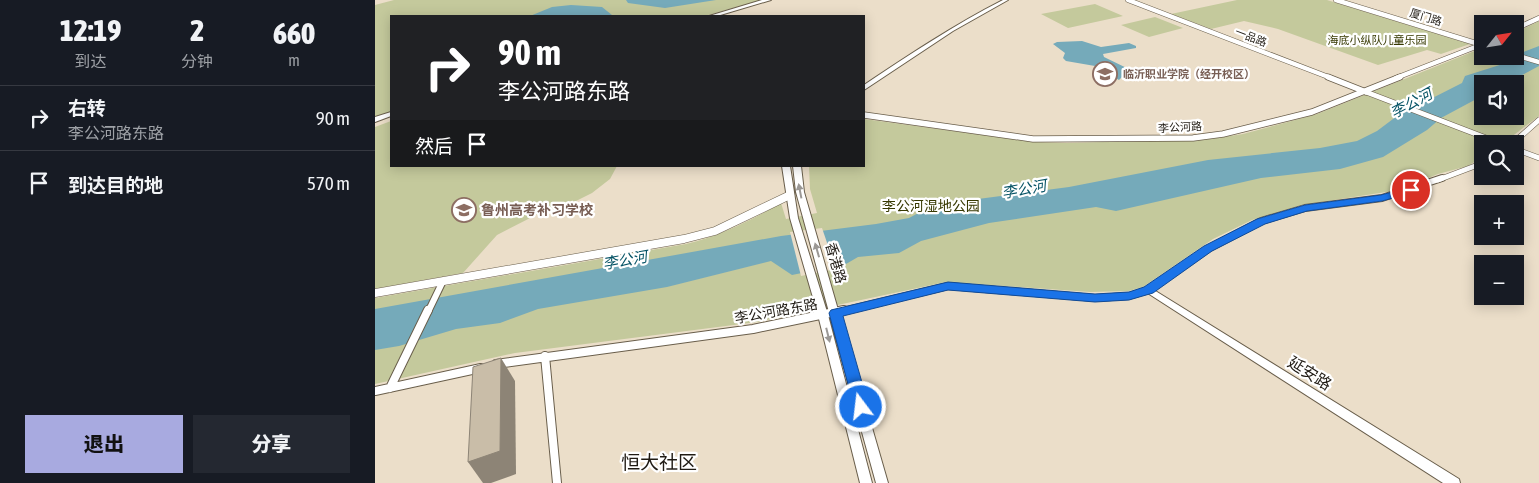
<!DOCTYPE html>
<html lang="zh">
<meta charset="utf-8">
<style>
:root{--surface:#171b24;--page:#242831;--text:#f1f3f6;--muted:#9ea1a6;--line:#363941;--accent:#a8aae0}
body{margin:0;font-family:"Asap Condensed","Noto Sans SC",sans-serif;background:var(--page);color:var(--text);height:100vh;display:flex;flex-direction:column;font-size:19px;white-space:nowrap}
*{box-sizing:border-box;margin:0}
p{font-size:16px;color:var(--muted)}
.icon{flex:none;width:28px;height:28px;fill:none;stroke:currentColor;stroke-width:2;stroke-linecap:round;stroke-linejoin:round}
.map{position:relative;flex:1;overflow:hidden}
.details{display:flex;flex-direction:column;background:var(--surface);width:375px}
.details>*{flex:none}
.top-card{position:absolute;left:15px;top:15px;width:475px;height:152px;border-radius:0px;box-shadow:0 2px 12px #0003;background:#202124;color:#fff;overflow:hidden}
.needle{width:32px;rotate:60deg}
.controls{position:absolute;left:1099px;top:15px;display:grid;gap:10px}
.controls a{display:grid;place-items:center;width:50px;height:50px;border-radius:0px;background:var(--surface);box-shadow:0 2px 12px #0003;font-size:25px}
.pin{position:absolute;display:grid;place-items:center;width:42px;height:42px;color:#fff;margin:-21px;border:2px solid #fff;border-radius:50%;box-shadow:0 1px 5px #0007}
.me{position:absolute;width:55px;margin:-28px;rotate:345deg;stroke-linejoin:round;filter:drop-shadow(0 0 4px #0008)}
.turn{display:flex;align-items:center;gap:18px;height:105px;padding:0 25px;font-size:22px}
.turn .icon{width:65px;height:65px;stroke-width:2.5}
.turn b{display:block;font-size:35px;line-height:42px}
.then{display:flex;align-items:center;height:48px;padding:0 25px;background:#0003;gap:10px;font-size:19px}
.eta{display:flex;justify-content:space-evenly;align-items:center;height:85px;text-align:center}
.eta b{font-size:30px;font-weight:800;line-height:35px}
.cta{display:flex;gap:10px;margin-top:auto;padding:10px 25px}
.cta a{flex:1;height:58px;border-radius:0px;background:var(--accent);color:#111;font-size:20px;font-weight:800;line-height:58px;text-align:center}
.cta a+a{background:var(--page);color:var(--text)}
ul{padding:0;list-style:none}
li{display:flex;align-items:center;gap:15px;height:65px;padding:0 25px;border-top:1px solid var(--line)}
li div{flex:1}
li b{display:block;font-size:19px}
li em{font-style:normal}
main{display:flex;flex:1;min-height:0}
.map>svg:first-child{display:block}
.green{fill:#c4c99c;fill-rule:evenodd}
.water{fill:#75aaba}
.pier{fill:#ebdec9}
.lines{fill:none;stroke-linecap:round;stroke-linejoin:round}
.minor-far2-casing{stroke:#695e4b;stroke-width:6}
.minor-far1-casing{stroke:#695e4b;stroke-width:8}
.minor-casing{stroke:#695e4b;stroke-width:10}
.tertiary-far2-casing{stroke:#695e4b;stroke-width:5.5}
.tertiary-far1-casing{stroke:#695e4b;stroke-width:7}
.tertiary-casing{stroke:#695e4b;stroke-width:9}
.secondary-casing{stroke:#695e4b;stroke-width:2}
.primary-casing{stroke:#695e4b;stroke-width:2}
.minor-far2{stroke:#fff;stroke-width:5}
.minor-far1{stroke:#fff;stroke-width:6}
.minor{stroke:#fff;stroke-width:8}
.tertiary-far2{stroke:#fff;stroke-width:4.5}
.tertiary-far1{stroke:#fff;stroke-width:5.5}
.tertiary{stroke:#fff;stroke-width:8}
.secondary{fill:#fff;fill-rule:evenodd}
.primary{fill:#fff;fill-rule:evenodd}
.shaded-wall{fill:#8d8476}
.building{fill:#c9bda8;stroke:#8d8476}
.oneway{fill:#9b9895}
.route{fill:#1a73e8;stroke:#114b97}
.labels{text-anchor:middle;dominant-baseline:central;stroke-width:4.5;stroke-linejoin:round;paint-order:stroke}
.far-street-label{font-size:11px;fill:#201b14;stroke:#fff}
.far-park-label{font-size:11px;fill:#373902;stroke:#fff}
.far-education-label{font-size:11px;font-weight:bold;fill:#785e54;stroke:#fff;text-anchor:start}
.park-label{font-size:14px;fill:#373902;stroke:#fff}
.education-label{font-size:14px;font-weight:bold;fill:#785e54;stroke:#fff;text-anchor:start}
.street-label{font-size:14px;fill:#201b14;stroke:#fff}
.water-label{font-size:15px;font-style:italic;fill:#075466;stroke:#fff}
.near-street-label{font-size:16px;fill:#201b14;stroke:#fff}
.near-quarter-label{font-size:19px;fill:#201b14;stroke:#fff}
</style>
<main>
<section class="details">
<div class="eta">
<div><b>12:19</b><p>到达</p></div>
<div><b>2</b><p>分钟</p></div>
<div><b>660</b><p>m</p></div>
</div>
<ul>
<li><svg class="icon" aria-label="right" viewBox="0 0 24 24"><path d="M7 20v-9h11M14 6l5 5-5 5"/></svg><div><b>右转</b><p>李公河路东路</p></div><em>90 m</em></li>
<li><svg class="icon" aria-label="arrive" viewBox="0 0 24 24"><path d="M6 21V4h12l-3 4 3 4H6"/></svg><div><b>到达目的地</b></div><em>570 m</em></li>
</ul>
<div class="cta"><a>退出</a><a>分享</a></div>
</section>
<div class="map">
<svg width="1164" height="483" viewBox="0 0 1164 483">
<rect width="100%" height="100%" fill="#ebdec9"/>
<!-- green -->
<path class="green" d="M19 0H386L330 16H16V113L0 118V5Z
M862 0H952L1095 44 1066 54 1052 50 1003 65 903 29 869 21 836 29 796 14Z
M720 4 748 16 693 28 666 14Z
M780 17 808 28 774 37 746 25Z
M1164 21V116L1127 144H1108L1107 157 1093 166 1063 174 1024 190 927 205 877 220 838 239 768 287 754 291 715 292 571 282 382 322 140 353 0 384V298L311 244C347 235 374 221 406 203L411 219 442 213 435 189 434 166H489V119L660 142 692 143 835 139 868 134 942 114 1107 48 1108 56H1140V33ZM1108 84H1140V116H1108Z
M16 121V166H242L235 179 217 193 193 205 163 214 122 235 88 273 0 289V127Z"/>
<!-- water -->
<path class="water" d="M251 0H341L290 8 253 3Z
M196 5 227 7 237 15 155 16 177 7Z
M707 41 726 47 754 43 761 46V48L728 54 729 57 764 74 748 76 744 80 720 66 691 61 688 58 690 53 678 44 682 42Z
M1164 46V66L1130 84H1108L1107 96 1066 118 1052 130 1008 157 965 169 886 178 741 211 721 207 614 223 546 241 524 253 483 257 471 264 417 275 396 261 292 287 163 309 125 323 81 329 24 346 0 350V309L406 236 501 224 534 218 549 210 577 203 603 199 694 187 833 160 945 148 982 141 1002 131 1022 116 1087 83 1090 76 1131 63 1135 57Z"/>
<!-- pier -->
<path class="pier" d="M447 228 461 269 426 276 415 232Z"/>
<g class="lines">
<defs>
<path id="minor-far2" d="M991 92 1127 144
M1137 144 1164 120
M1140 149 1164 158
M1063 180 1108 163"/>
<path id="minor-far1" d="M53 312 68 281
M464 312 573 286 720 298 754 296 774 290 833 249 886 221 930 208 1007 198 1067 178"/>
<path id="minor" d="M170 356 182 483
M121 364 378 329 469 310
M15 388 53 310
M0 391 106 368"/>
<path id="tertiary-far2" d="M753 0 956 78
M961 0 1107 45
M1140 29 1164 18
M1140 55 1164 62
M1021 78 1108 44"/>
<path id="tertiary-far1" d="M953 77 991 92
M489 115 658 139 818 138 848 134 937 112 1025 77"/>
<path id="tertiary" d="M0 293 309 239 340 231 415 195"/>
<path id="secondary" d="M628 0H633L578 31 489 90V85C534 55 579 25 628 0Z
M407 166H415L423 218 453 315 497 483H485L443 315 415 218Z
M418 166H426L429 192 513 483H501L421 192Z
M774 287 1084 479 1085 483H1068L771 292 769 290 771 288Z"/>
<path id="primary" d="M387 0H396L342 16H334Z
M16 112V116L0 122V117Z"/>
</defs>
<!-- minor-far2 casing -->
<use href="#minor-far2" class="minor-far2-casing"/>
<!-- minor-far1 casing -->
<use href="#minor-far1" class="minor-far1-casing"/>
<!-- minor casing -->
<use href="#minor" class="minor-casing"/>
<!-- tertiary-far2 casing -->
<use href="#tertiary-far2" class="tertiary-far2-casing"/>
<!-- tertiary-far1 casing -->
<use href="#tertiary-far1" class="tertiary-far1-casing"/>
<!-- tertiary casing -->
<use href="#tertiary" class="tertiary-casing"/>
<!-- secondary casing -->
<use href="#secondary" class="secondary-casing"/>
<!-- primary casing -->
<use href="#primary" class="primary-casing"/>
<!-- minor-far2 -->
<use href="#minor-far2" class="minor-far2"/>
<!-- minor-far1 -->
<use href="#minor-far1" class="minor-far1"/>
<!-- minor -->
<use href="#minor" class="minor"/>
<!-- tertiary-far2 -->
<use href="#tertiary-far2" class="tertiary-far2"/>
<!-- tertiary-far1 -->
<use href="#tertiary-far1" class="tertiary-far1"/>
<!-- tertiary -->
<use href="#tertiary" class="tertiary"/>
<!-- secondary -->
<use href="#secondary" class="secondary"/>
<!-- primary -->
<use href="#primary" class="primary"/>
</g>
<!-- shaded-wall -->
<path class="shaded-wall" d="M126 358 140 381 141 474 116 483H108L93 462Z"/>
<!-- building -->
<path class="building" d="M126 358 125 451 93 462 98 367Z"/>
<!-- one-way arrows -->
<defs><path id="oneway-solid" d="M-6-.8H1V-3.2L6.5 0L1 3.2V.8H-6Z" transform="scale(1.25)"/></defs>
<g class="oneway">
<use href="#oneway-solid" transform="translate(425 191) rotate(-101)"/>
<use href="#oneway-solid" transform="translate(442 250) rotate(-106)"/>
<use href="#oneway-solid" transform="translate(453 335) rotate(76)"/>
</g>
<!-- route -->
<path class="route" d="M1036 187 1040 188V192L1007 201 932 211 890 224 837 251 778 293 754 300 720 302 573 290 468 316 494 407 492 412 486 413 481 412 479 407 454 313 456 310 573 282 720 294 754 292 769 287 829 246 882 219 930 205 1006 195Z"/>
<!-- icons -->
<defs>
<symbol id="school-ring" viewBox="-11 -11 22 22"><circle r="9.5" fill="#fff" stroke="#8d6e63" stroke-width="1.5"/><path d="M0-5L7-2L0 1L-7-2ZM-4 1L0 2.5L4 1V4Q0 6-4 4Z" fill="#8d6e63"/></symbol>
</defs>
<g fill-rule="evenodd">
<use href="#school-ring" x="716" y="60" width="28" height="28"/>
<use href="#school-ring" x="75" y="196" width="28" height="28"/>
</g>
<g class="labels">
<!-- far-street labels -->
<g class="far-street-label">
<text transform="translate(1051 17) rotate(17)">厦门路</text>
<text transform="translate(876 37) rotate(21)">一品路</text>
<text transform="translate(805 127) rotate(-3)">李公河路</text>
</g>
<!-- far-park labels -->
<g class="far-park-label">
<text x="1002" y="40">海底小纵队儿童乐园</text>
</g>
<!-- far-education labels -->
<g class="far-education-label">
<text x="748" y="74">临沂职业学院（经开校区）</text>
</g>
<!-- park labels -->
<g class="park-label">
<text x="556" y="206">李公河湿地公园</text>
</g>
<!-- education labels -->
<g class="education-label">
<text x="106" y="210">鲁州高考补习学校</text>
</g>
<!-- street labels -->
<g class="street-label">
<text transform="translate(461 263) rotate(74)">香港路</text>
<text transform="translate(401 311) rotate(-10)">李公河路东路</text>
</g>
<!-- water labels -->
<g class="water-label">
<text transform="translate(1036 103) rotate(-28)">李公河</text>
<text transform="translate(649 189) rotate(-10)">李公河</text>
<text transform="translate(250 260) rotate(-10)">李公河</text>
</g>
<!-- near-street labels -->
<g class="near-street-label">
<text transform="translate(935 373) rotate(32)">延安路</text>
</g>
<!-- near-quarter labels -->
<g class="near-quarter-label">
<text x="284" y="462">恒大社区</text>
</g>
</g>
</svg>
<div class="controls">
<a><svg class="needle" viewBox="-14 -14 28 28"><path d="M0-13l5 13h-10z" fill="#e53935"/><path d="M0 13l5-13h-10z" fill="#9ea1a6"/></svg></a>
<a><svg class="icon" aria-label="sound" viewBox="0 0 24 24"><path d="M4 9h4l5-4v14l-5-4H4zM17 9q2 3 0 6"/></svg></a>
<a><svg class="icon" aria-label="search" viewBox="0 0 24 24"><circle cx="10" cy="10" r="6"/><path d="M15 15l6 6"/></svg></a>
<a>+</a>
<a>−</a>
</div>
<div class="pin" style="left:1036px;top:190px;background:#d93025"><svg class="icon" aria-label="arrive" viewBox="0 0 24 24"><path d="M6 21V4h12l-3 4 3 4H6"/></svg></div>
<svg class="me" style="left:486px;top:407px" viewBox="-20 -20 40 40"><circle r="17" fill="#1a73e8" stroke="#fff" stroke-width="3"/><path d="M0-11L8 9 0 5-8 9z" fill="#fff"/></svg>
<div class="top-card">
<div class="turn"><svg class="icon" aria-label="right" viewBox="0 0 24 24"><path d="M7 20v-9h11M14 6l5 5-5 5"/></svg><div><b>90 m</b>李公河路东路</div></div>
<div class="then">然后<svg class="icon" aria-label="arrive" viewBox="0 0 24 24"><path d="M6 21V4h12l-3 4 3 4H6"/></svg></div>
</div>
</div>
</main>
